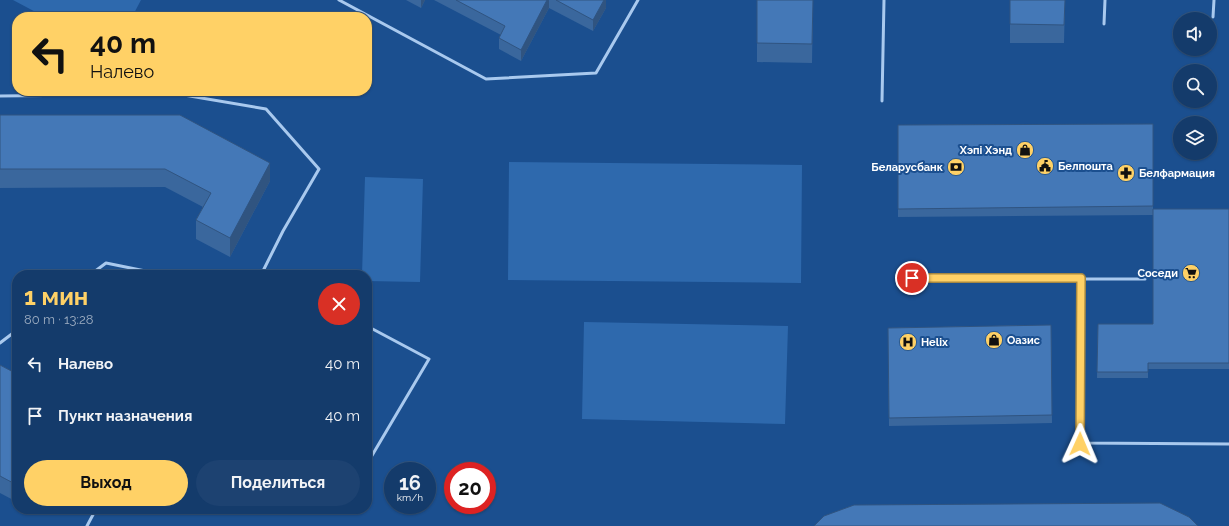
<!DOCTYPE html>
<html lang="ru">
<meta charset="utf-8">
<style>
:root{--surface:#143b6b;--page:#1d4271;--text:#f1f3f6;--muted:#9dadc1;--line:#33557e;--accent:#ffd166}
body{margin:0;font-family:Raleway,sans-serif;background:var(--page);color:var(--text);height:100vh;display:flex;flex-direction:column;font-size:15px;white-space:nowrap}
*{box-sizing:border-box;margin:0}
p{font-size:13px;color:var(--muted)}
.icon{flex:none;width:22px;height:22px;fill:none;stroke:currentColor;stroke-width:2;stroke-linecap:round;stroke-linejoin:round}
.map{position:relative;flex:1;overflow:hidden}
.side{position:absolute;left:12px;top:270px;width:360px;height:244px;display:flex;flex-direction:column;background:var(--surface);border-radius:16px;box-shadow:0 1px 3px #0004,0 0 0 1px var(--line)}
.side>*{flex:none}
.guide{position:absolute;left:12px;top:12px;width:360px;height:84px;border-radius:16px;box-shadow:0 1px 3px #0004,0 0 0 1px var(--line);background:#ffd166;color:#111;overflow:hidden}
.buttons{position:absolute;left:1173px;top:12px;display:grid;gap:8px}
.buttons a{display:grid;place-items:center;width:44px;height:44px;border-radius:50%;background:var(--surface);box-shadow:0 1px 3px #0004,0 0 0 1px var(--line);font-size:20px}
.speed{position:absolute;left:384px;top:462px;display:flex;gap:8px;font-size:20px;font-weight:700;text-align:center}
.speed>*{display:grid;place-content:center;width:52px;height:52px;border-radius:50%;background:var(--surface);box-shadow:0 1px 3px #0004,0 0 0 1px var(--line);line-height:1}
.speed small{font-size:10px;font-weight:400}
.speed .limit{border:6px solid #d22;background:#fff;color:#111}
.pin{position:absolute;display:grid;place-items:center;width:34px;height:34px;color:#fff;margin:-17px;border:2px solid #fff;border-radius:50%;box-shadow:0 1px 4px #0007}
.me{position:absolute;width:44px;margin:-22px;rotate:1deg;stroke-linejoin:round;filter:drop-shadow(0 0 3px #0008)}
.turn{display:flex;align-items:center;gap:14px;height:84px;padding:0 12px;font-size:18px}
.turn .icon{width:52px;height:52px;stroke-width:2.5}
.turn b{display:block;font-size:28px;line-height:34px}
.round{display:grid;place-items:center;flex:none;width:42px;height:42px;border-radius:21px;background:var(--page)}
.summary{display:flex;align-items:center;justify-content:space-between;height:68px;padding:0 12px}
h1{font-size:24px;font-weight:700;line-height:30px;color:var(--accent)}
.action{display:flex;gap:8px;margin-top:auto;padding:8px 12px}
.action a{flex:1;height:46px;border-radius:24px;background:var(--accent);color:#111;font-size:16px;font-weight:700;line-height:46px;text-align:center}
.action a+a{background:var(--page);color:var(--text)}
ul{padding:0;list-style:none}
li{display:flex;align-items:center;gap:12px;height:52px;padding:0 12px}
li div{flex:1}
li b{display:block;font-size:15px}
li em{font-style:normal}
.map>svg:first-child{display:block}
.pitch{fill:#2e69ad}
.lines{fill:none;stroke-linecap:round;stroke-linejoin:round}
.service{stroke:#a9c9ee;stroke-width:3}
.wall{fill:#3a679d}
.shaded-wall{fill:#305480}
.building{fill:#4478b7;stroke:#305480}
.route-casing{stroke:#a68842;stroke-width:10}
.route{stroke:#ffd166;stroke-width:7}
.labels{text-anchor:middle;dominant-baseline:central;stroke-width:4;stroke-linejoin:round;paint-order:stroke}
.poi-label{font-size:11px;font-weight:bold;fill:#fff;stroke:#1b4f8f;text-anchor:start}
</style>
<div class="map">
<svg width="1229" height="526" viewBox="0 0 1229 526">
<rect width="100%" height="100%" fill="#1b4f8f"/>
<!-- pitch -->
<path class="pitch" d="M13 0H141L132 17H45Z
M509 162 802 165 801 283 508 280Z
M365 177 423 179 420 282 367 281V275H362Z
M584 322 788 326 785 424 582 419Z"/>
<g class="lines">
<!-- service -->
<path class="service" d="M339 0 486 79 596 73 638 0
M1213 17 1214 0
M1104 24 1105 0
M0 96 178 94 266 109 319 169 283 231 261 275
M882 101 884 0
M90 275 106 263 165 275
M912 278 1081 279 1080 443 1229 444
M1081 279H1145
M367 326 429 359 367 464
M0 343 17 330
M87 526 96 509"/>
</g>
<!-- wall -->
<path class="wall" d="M406 0H425L421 8Z
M434 0H606V8L593 31 549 8 521 61 499 49V38L501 35Z
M757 0H813L812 63 757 62Z
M1010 0H1065L1064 43H1010Z
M0 115 270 181 230 257 196 239V220L203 207 165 187 0 188Z
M1153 124V209H1229V369H1148V378H1097L1098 324H1153V215L898 217V125Z
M1051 325 1052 423 889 426 888 328Z
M0 365 17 374V502L0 493Z"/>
<!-- shaded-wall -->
<path class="shaded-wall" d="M421 0H425L421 8Z
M547 0H549V8L521 61V50Z
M604 0H606V8L593 31V20Z
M270 163V181L230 257V238Z"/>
<!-- building -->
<path class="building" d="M456 0H547L521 50 499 38 505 26Z
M556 0H604L593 20Z
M757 0H813L812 44 757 43Z
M1010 0H1065L1064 25 1010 24Z
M0 115H180L270 163 230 238 196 220 211 193 165 169H0Z
M1153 124V206L898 209V125Z
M1153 209H1229V363H1148V372H1097L1098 324H1153Z
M1051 325 1052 415 889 418 888 328Z
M0 365 17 374V485L0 476Z
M1160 503 1189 517 1198 526H814L824 516 854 505Z"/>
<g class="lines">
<defs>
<path id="route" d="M912 278H1081L1080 444"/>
</defs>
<!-- route casing -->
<use href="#route" class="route-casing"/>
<!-- route -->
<use href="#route" class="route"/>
</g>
<!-- icons -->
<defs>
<symbol id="shop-disc" viewBox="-11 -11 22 22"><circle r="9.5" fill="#ffd166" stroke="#1b4f8f"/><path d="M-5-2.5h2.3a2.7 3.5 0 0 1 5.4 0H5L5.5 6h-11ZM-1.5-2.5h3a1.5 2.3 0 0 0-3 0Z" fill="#111"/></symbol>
<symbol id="civic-disc" viewBox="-11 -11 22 22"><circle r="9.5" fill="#ffd166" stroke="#1b4f8f"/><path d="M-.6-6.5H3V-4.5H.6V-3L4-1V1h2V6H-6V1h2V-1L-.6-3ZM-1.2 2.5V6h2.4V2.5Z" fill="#111"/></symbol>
<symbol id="bank-disc" viewBox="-11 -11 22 22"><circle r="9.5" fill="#ffd166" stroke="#1b4f8f"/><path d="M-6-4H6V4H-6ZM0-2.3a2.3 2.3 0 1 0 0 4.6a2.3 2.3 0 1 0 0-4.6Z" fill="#111"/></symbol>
<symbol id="pharmacy-disc" viewBox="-11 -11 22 22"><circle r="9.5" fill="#ffd166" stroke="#1b4f8f"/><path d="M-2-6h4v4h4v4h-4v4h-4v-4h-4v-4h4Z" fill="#111"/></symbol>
<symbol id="supermarket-disc" viewBox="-11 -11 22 22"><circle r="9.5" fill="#ffd166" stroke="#1b4f8f"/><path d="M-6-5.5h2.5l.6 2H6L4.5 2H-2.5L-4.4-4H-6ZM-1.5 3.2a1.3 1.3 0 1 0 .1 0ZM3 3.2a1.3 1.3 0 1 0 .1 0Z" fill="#111"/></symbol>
<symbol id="hospital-disc" viewBox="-11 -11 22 22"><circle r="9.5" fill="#ffd166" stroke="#1b4f8f"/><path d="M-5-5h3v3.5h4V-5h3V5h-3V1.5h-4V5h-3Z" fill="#111"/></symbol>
</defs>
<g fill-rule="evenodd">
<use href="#shop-disc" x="1015" y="140" width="20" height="20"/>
<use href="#civic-disc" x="1035" y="156" width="20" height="20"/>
<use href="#bank-disc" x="946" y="157" width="20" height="20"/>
<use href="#pharmacy-disc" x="1116" y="163" width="20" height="20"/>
<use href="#supermarket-disc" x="1181" y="263" width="20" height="20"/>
<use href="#shop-disc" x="984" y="330" width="20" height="20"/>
<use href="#hospital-disc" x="898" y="332" width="20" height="20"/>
</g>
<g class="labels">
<!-- poi labels -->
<g class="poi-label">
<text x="1012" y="150" text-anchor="end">Хэпі Хэнд</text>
<text x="1058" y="166">Белпошта</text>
<text x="943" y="167" text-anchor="end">Беларусбанк</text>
<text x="1139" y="173">Белфармация</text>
<text x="1178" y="273" text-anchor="end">Соседи</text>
<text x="1007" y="340">Оазис</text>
<text x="921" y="342">Helix</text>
</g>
</g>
</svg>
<div class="buttons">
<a><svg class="icon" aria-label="sound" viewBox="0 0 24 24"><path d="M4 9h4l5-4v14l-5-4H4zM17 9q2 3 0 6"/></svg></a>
<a><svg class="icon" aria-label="search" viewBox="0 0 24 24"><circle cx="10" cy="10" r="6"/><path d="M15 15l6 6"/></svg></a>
<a><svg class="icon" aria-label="layers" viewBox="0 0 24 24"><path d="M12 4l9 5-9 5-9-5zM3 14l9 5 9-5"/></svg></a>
</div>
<div class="speed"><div>16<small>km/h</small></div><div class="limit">20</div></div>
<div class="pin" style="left:912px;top:278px;background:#d93025"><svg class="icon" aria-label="arrive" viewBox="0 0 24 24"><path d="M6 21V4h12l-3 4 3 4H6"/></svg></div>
<svg class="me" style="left:1080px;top:444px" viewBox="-20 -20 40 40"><path d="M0-17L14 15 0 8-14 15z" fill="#ffd166" stroke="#fff" stroke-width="4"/></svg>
<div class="guide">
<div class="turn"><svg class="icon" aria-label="left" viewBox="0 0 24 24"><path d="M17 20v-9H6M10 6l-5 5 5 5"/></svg><div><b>40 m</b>Налево</div></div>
</div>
<section class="side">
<div class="summary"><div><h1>1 мин</h1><p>80 m · 13:28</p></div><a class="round" style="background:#d93025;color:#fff"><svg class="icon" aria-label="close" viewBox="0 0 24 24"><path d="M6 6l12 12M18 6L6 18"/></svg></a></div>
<ul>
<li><svg class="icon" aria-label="left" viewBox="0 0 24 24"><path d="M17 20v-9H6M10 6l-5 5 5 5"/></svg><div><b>Налево</b></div><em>40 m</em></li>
<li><svg class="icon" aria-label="arrive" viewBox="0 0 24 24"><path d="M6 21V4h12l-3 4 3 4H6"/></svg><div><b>Пункт назначения</b></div><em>40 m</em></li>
</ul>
<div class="action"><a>Выход</a><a>Поделиться</a></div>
</section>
</div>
